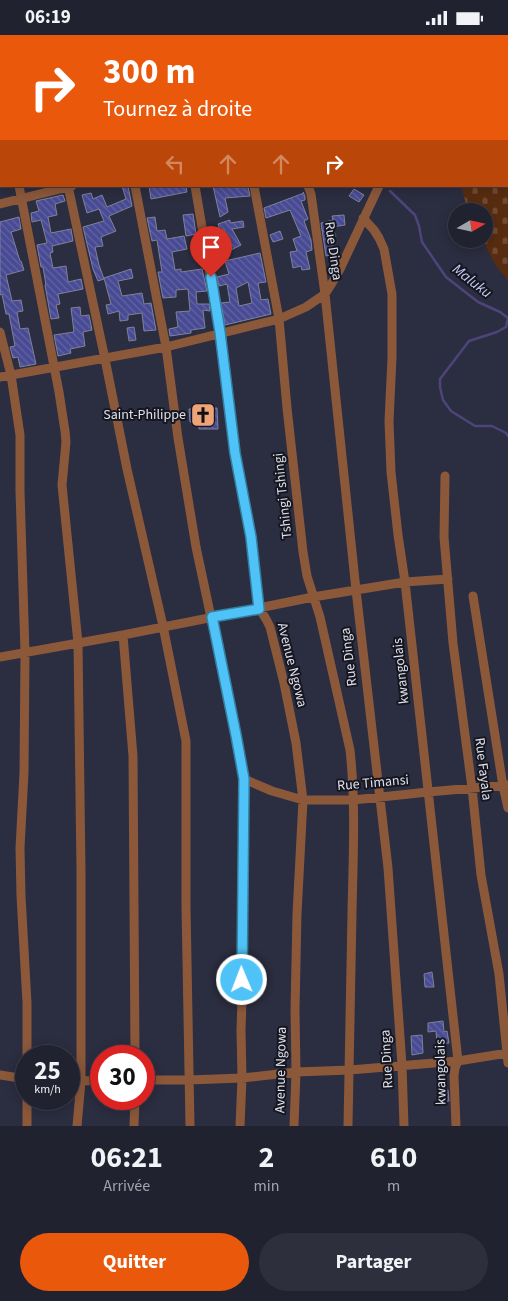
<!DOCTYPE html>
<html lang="fr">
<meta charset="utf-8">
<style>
:root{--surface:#202230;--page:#2d2f3c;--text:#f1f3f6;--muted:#a2a4ab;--line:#3d3f4c;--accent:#ea580c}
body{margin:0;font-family:"Source Sans 3",sans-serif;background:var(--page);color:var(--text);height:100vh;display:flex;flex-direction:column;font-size:19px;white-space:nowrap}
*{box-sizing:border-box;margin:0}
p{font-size:16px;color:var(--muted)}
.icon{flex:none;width:28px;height:28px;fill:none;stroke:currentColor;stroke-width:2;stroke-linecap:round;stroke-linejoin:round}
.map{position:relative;height:1091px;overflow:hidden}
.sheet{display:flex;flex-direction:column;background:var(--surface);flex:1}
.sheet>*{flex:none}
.banner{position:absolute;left:0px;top:0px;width:509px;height:152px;box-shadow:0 2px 12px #0003,0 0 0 1px var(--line);background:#ea580c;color:#fff;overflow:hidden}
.needle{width:32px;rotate:81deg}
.tools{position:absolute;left:448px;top:168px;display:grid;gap:10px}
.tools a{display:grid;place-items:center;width:45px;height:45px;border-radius:50%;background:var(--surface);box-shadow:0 2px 12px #0003,0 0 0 1px var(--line);font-size:25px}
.speed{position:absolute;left:15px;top:1010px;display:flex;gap:10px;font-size:25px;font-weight:700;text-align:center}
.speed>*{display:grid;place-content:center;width:65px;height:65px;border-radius:50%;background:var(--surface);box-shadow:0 2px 12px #0003,0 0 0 1px var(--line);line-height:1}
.speed small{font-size:12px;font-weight:400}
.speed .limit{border:8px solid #d22;background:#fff;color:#111}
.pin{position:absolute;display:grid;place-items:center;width:42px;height:42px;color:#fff;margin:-51px -21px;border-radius:50% 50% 50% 0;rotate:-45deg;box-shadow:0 0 5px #0007}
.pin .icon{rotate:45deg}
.me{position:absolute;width:55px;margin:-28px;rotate:359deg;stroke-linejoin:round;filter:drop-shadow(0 0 4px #0008)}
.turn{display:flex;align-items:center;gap:18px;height:105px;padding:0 20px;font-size:22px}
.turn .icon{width:65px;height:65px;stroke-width:2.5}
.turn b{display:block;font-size:35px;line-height:42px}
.lanes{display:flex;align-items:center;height:48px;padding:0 20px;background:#0003;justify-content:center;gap:25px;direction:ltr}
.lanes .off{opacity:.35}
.eta{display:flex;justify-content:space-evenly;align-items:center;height:85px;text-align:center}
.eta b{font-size:30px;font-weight:700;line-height:35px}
.action{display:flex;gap:10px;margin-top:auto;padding:10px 20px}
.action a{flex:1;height:58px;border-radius:30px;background:var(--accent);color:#fff;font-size:20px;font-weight:700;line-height:58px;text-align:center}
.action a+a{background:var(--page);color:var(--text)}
.status{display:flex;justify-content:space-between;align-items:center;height:35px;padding:0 25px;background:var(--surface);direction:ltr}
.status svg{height:14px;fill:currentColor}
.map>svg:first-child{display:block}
.cemetery{fill:url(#cemetery-stones)}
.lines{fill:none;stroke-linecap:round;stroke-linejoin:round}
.stream{stroke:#4f447a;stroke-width:2.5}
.building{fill:url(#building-back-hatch);stroke:#7f8299;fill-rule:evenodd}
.lane{stroke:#8b583a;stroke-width:4.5}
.street{stroke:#8b583a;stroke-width:9}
.route-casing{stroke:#337fa1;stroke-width:12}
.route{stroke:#4fc3f7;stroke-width:9}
.labels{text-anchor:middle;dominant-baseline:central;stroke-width:4;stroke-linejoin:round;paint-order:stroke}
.street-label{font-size:14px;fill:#dee0ec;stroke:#15161f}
.poi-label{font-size:14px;fill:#dee0ec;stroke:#15161f;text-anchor:end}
.water-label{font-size:15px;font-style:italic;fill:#c4c9f4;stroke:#15161f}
</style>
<div class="status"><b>06:19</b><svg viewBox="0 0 49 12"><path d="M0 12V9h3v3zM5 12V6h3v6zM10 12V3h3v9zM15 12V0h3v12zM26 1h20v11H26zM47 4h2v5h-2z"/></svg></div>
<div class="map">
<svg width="508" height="1091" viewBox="0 0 508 1091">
<defs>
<pattern id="cemetery-stones" width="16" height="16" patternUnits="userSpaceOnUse" patternTransform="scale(1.25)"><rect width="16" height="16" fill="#582c10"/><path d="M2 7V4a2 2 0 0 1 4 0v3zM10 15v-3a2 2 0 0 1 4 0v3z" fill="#704a33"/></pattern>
<pattern id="building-back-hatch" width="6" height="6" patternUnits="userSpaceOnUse" patternTransform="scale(1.25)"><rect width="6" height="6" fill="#484a94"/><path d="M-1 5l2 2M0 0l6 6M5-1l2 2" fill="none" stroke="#6264a3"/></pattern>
</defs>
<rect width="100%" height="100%" fill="#2b2d40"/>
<!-- cemetery -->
<path class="cemetery" d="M420 0H508V245L496 231 482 204H484V176H468L461 151H508V1H421Z"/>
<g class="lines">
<!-- stream -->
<path class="stream" d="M324 0 325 1
M390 156 415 180 419 191 422 207 446 242 478 267 500 277 508 283 506 292 497 297 469 306 440 344V352L443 365 451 376 475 391H492L506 398 508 401"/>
</g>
<!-- building -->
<path class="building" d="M122 151H128L132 171 109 181 116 196 101 202 103 211 95 212 99 230 104 244 98 246 93 234 83 192 104 186 99 174 87 178 82 160 91 158 93 164 102 160 107 172 126 164Z
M149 151H186L187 157 151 164Z
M213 151H237V153L248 152 250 161 225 163 228 177 220 182Z
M354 154 364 160 359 167 349 161Z
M303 157 305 161V165L301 166 308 184 304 186 311 205 312 215 306 217 310 234 302 235 301 231 293 233 290 217 297 216 293 204 301 201 290 175 266 183 264 173 304 158Z
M63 160 65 166 55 169 57 180 48 182 51 198 71 194 73 206 52 211 53 217 50 218 53 233 66 231 68 247 81 244 83 254 58 259 60 269 56 270 59 283 51 284 45 250H46L43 232H41L37 210 47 208 41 185 32 187 31 178 39 176 36 166Z
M193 179 196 199 186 201 183 180Z
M344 180 345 190 332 192 336 201 331 203 335 219 326 221 321 188 333 185 332 181Z
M19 182 21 194 11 197 20 226H21L24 235 6 240 12 266 21 265 23 276 17 277 20 294 28 293 36 329 20 332 18 322 13 323 10 312 15 311 9 279H6L2 259 0 260V187Z
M155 182 157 196 165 195 167 204 184 201 187 214 172 217 175 235 181 234V237L202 234 207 256 196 257 197 269H209L210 276 203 275 205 293 191 295V298L170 301 169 294 178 292 176 277 190 276 188 254 176 255V262L163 263 158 237H162L157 205 152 206 147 183Z
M230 185V188L243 186 244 192 232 194 241 210 219 221 217 211 227 209 224 194 220 195 218 189Z
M280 196 283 204 273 207 270 200Z
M260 218 266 247 258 248 261 265 268 264 271 279 225 290 221 268 230 267 227 249 219 251 217 242 229 239 225 226ZM248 247 252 268 239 271 236 253Z
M131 234 133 243 118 246 122 261 142 258 144 269 151 268 156 295 144 296 142 278 128 280V285L120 286 119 276 108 279 106 270 111 269 104 243Z
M80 272 81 281 89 280 92 295 83 297 85 311 70 314 71 318 58 321 54 300 74 297 71 273Z
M134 292 136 305 129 306 127 293Z
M217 373 218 394H199V387H190L189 374Z
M432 937 434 952H425L424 939Z
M443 986 444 997 447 996 449 1008 437 1009 436 996 428 997V988Z
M422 1000 423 1018 412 1020 411 1001Z
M448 1055 449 1066 439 1067 438 1056Z"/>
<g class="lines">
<!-- lane -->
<path class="lane" d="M395 0 399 1"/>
<!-- street -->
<path class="street" d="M42 0V1
M97 0V1
M165 0 166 1
M15 1 32 0
M426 1 430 0
M0 2H1
M0 61 1 67
M19 151 59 357 65 396 66 407 62 450 78 608 81 836V1046L77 1091
M68 151 105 324 127 434 163 591 186 706V871L190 1091
M135 151 166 312 178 403 196 512 236 700 244 744 243 886 241 925 242 965 241 995 242 1043 240 1091
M195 151 220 297 235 418 251 502 259 573 266 584 270 592 284 648 296 708 303 765 297 879 295 975 296 1037 294 1091
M254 151 279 284 287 373 303 517 307 541 320 582 350 715C356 769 353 824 352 878 351 949 350 1020 348 1091
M308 151 311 159 325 259 356 555 388 833 402 1030 404 1091
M0 169 72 151
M363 183 374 195 379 203 384 214 392 259V323L389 386 391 437 398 500 405 547 458 1026 455 1033 454 1041 456 1091
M0 297 11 340 20 400V456L25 617 24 738 20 813 21 861 27 968V1021
M0 342 166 312 279 284 306 272 325 259 332 248 340 234 379 151
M445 441 444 502 453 608 472 753 481 840 499 939 508 1028
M473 561 503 751 508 773
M123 600 133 721 135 1021
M0 622 123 600 259 573 313 562 405 547 448 544
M244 744 272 756 303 765H353L428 757 508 750
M0 1040 26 1044
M69 1045 101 1046
M144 1045H189L242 1043 296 1037 350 1035 458 1026 508 1018
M27 1091V1064
M134 1091 135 1064"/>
</g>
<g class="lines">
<defs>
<path id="route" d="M211 242 220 297 235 418 251 502 259 574 212 582 236 700 244 744 242 945"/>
</defs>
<!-- route casing -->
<use href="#route" class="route-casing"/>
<!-- route -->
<use href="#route" class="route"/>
</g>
<!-- icons -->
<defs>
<symbol id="church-square" viewBox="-11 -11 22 22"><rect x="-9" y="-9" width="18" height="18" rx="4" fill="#efa378" stroke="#15161f"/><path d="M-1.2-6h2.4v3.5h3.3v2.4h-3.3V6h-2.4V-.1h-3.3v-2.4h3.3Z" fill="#111"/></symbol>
</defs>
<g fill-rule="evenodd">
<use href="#church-square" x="189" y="366" width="28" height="28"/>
</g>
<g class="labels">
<!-- street labels -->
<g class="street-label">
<text transform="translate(333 216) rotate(82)">Rue Dinga</text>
<text transform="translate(283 461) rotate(-96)">Tshingi Tshingi</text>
<text transform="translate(349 622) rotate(-97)">Rue Dinga</text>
<text transform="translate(292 630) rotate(76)">Avenue Ngowa</text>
<text transform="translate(401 636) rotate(-96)">kwangolais</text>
<text transform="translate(483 734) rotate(83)">Rue Fayala</text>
<text transform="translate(373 748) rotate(-5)">Rue Timansi</text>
<text transform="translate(387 1024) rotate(-93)">Rue Dinga</text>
<text transform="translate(281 1035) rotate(-89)">Avenue Ngowa</text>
<text transform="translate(441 1037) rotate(-91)">kwangolais</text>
</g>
<!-- poi labels -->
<g class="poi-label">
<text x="186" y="380">Saint-Philippe</text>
</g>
<!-- water labels -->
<g class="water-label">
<text transform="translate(472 246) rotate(38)">Maluku</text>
</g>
</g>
</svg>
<div class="tools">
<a><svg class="needle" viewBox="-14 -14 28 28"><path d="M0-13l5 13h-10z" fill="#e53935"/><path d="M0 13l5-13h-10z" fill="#a2a4ab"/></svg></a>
</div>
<div class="speed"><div>25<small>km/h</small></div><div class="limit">30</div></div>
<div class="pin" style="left:211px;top:242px;background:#d93025"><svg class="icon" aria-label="arrive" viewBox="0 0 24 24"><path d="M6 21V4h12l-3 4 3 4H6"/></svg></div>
<svg class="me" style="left:242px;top:945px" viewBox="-20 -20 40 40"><circle r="17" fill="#4fc3f7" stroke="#fff" stroke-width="3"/><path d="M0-11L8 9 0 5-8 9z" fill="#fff"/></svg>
<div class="banner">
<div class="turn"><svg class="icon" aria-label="right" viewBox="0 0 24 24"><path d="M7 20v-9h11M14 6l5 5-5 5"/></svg><div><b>300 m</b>Tournez à droite</div></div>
<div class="lanes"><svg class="icon off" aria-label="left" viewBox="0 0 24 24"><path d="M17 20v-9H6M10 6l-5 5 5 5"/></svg><svg class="icon off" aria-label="ahead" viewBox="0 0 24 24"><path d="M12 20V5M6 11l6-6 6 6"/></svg><svg class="icon off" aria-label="ahead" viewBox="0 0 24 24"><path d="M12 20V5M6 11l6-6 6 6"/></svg><svg class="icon" aria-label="right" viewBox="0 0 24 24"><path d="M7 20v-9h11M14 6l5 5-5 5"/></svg></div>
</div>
</div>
<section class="sheet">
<div class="eta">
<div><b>06:21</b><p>Arrivée</p></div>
<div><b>2</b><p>min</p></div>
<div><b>610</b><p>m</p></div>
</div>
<div class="action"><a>Quitter</a><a>Partager</a></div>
</section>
